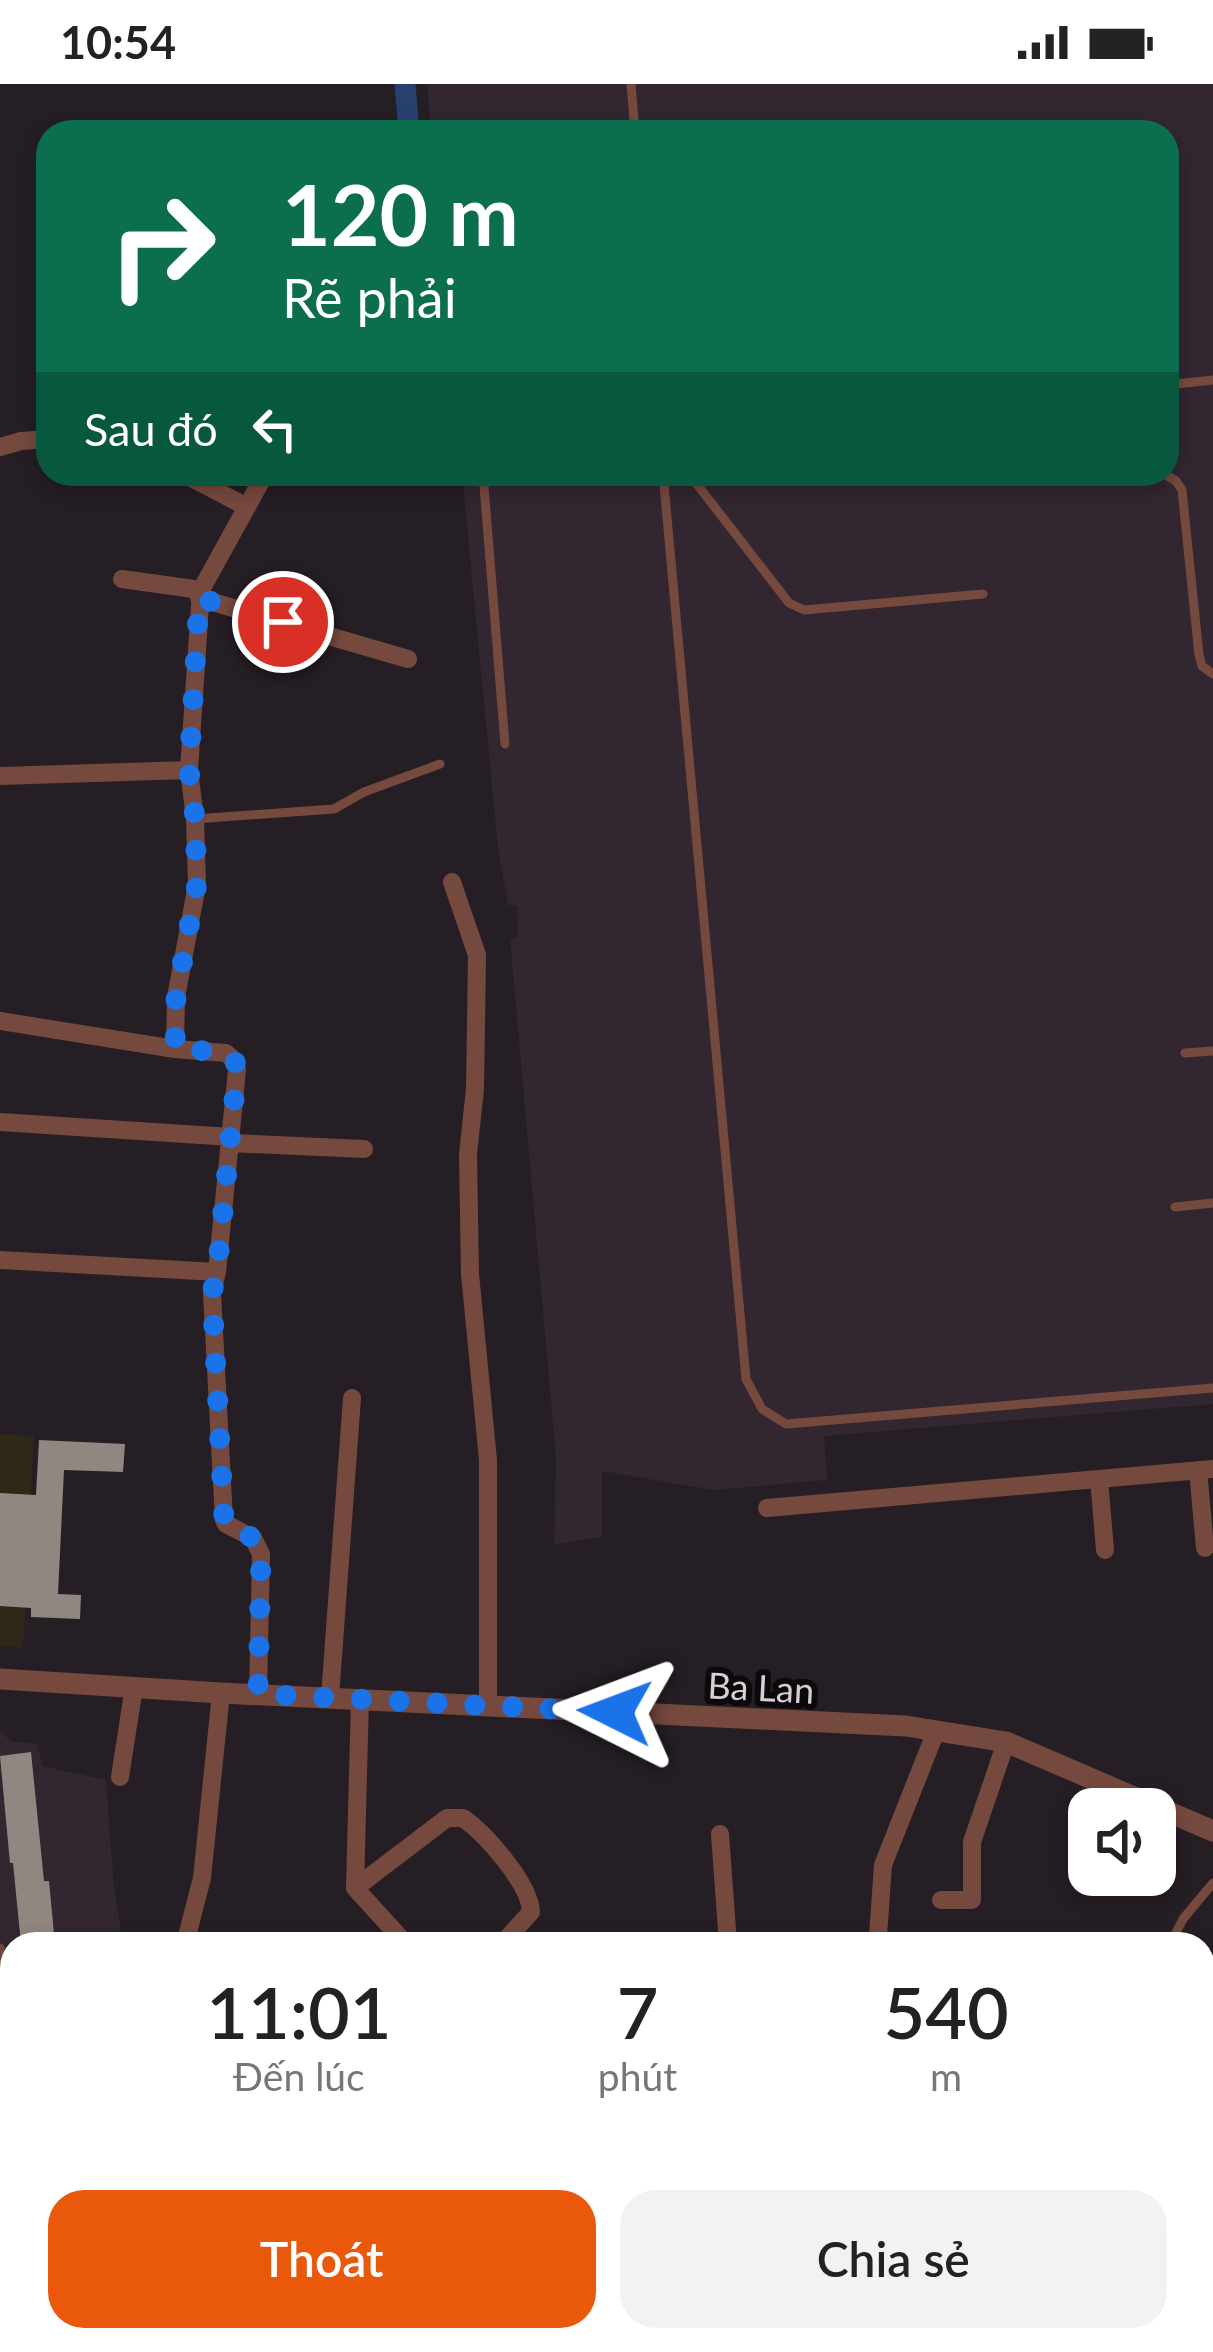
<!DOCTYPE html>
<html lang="vi">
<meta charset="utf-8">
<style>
:root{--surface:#fff;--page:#f2f2f2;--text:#222;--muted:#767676;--accent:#ea580c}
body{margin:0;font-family:Lato,sans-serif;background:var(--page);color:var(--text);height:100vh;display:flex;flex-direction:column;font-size:45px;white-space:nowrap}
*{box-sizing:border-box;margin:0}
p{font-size:39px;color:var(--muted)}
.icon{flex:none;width:66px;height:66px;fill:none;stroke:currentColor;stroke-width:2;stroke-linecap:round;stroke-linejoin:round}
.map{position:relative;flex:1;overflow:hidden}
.side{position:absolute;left:0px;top:1848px;width:1215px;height:420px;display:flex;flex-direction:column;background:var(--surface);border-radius:36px 36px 0 0;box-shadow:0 6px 18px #0003}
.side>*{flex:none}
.top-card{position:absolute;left:36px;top:36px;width:1143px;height:366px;border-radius:36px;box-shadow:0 6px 18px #0003;background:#0b6e4f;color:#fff;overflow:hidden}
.controls{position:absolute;left:1068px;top:1704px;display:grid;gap:24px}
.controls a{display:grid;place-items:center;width:108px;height:108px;border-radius:24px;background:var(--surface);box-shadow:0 6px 18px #0003;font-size:60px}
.pin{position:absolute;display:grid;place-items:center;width:102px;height:102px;color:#fff;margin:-51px;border:6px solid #fff;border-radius:50%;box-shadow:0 3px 12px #0007}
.me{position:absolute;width:132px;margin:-66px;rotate:273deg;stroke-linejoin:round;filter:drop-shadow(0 0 9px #0008)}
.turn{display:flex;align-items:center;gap:42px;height:252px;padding:0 48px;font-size:54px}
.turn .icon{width:156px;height:156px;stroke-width:2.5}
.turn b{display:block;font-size:84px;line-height:102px}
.then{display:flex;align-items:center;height:114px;padding:0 48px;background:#0003;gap:24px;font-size:45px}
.eta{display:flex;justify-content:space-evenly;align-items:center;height:204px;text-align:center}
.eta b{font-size:72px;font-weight:600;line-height:84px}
.button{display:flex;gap:24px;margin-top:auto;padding:24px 48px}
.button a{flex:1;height:138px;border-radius:36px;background:var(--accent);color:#fff;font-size:48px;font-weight:600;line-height:138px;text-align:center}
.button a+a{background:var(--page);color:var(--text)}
.status{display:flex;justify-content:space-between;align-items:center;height:84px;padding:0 60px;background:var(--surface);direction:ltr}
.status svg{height:33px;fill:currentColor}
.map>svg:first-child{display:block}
.built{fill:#322631}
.education{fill:#2f2717}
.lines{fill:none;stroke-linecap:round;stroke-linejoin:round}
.canal{stroke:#27416f;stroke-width:21}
.building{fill:#918781}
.service{stroke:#76493e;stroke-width:9}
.minor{stroke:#76493e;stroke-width:18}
.tertiary{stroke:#76493e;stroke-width:21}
.route{stroke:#1a73e8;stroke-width:21;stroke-dasharray:0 37.8}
.labels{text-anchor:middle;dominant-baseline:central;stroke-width:12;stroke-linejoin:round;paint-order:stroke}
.street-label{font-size:36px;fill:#d4d0d4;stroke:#0c090c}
</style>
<div class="status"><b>10:54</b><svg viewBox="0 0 49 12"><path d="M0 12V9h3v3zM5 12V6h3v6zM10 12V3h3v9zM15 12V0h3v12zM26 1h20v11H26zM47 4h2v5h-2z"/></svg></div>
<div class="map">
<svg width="1213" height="2268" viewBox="0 0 1213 2268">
<rect width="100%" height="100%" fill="#251e25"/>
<!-- built -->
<path class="built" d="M427 0H1213V1320L824 1352 827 1396 714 1406 602 1387V1453L554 1461 556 1374 510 855 518 853 517 821H508L498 764 462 390H1167V48H431Z
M0 1647 11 1657 37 1660 43 1682 106 1696 114 1804 123 1860H12V2256H158L100 2264 99 2268H0Z"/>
<!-- education -->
<path class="education" d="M0 1350 34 1352 23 1564 0 1562Z"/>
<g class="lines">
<!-- canal -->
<path class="canal" d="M405 0 409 48"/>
</g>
<!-- building -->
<path class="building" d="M39 1356 125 1360 123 1388 64 1386 58 1510 81 1511 80 1535 31 1533V1524L0 1522V1409L36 1411Z
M31 1668 44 1797H49L55 1860H21L13 1779H10L0 1672Z"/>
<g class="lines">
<!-- service -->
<path class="service" d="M631 0 635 48
M1167 301 1213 296
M483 390 505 660
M663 390 746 1295 762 1325 786 1340 1213 1304
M689 390 789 519 804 526 983 510
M1164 390 1176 397 1182 406 1199 571 1202 582 1213 590
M195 735 334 725 364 708 440 680
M1185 969 1213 967
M1175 1123 1213 1119
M1170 1860 1183 1835 1213 1799
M0 1864 12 1962
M1203 1912 1213 1921
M41 2256 42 2268"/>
<!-- minor -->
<path class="minor" d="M0 363 21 357 48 355
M184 390 247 423
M122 495 201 506 189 686 195 735 197 801 176 913 175 965 226 969 235 977 237 986 217 1188 212 1209 224 1436 226 1440 253 1454 261 1470 258 1610
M201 506 265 390
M199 514 408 575
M0 692 189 686
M452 798 477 871 475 1005 468 1070 470 1190 488 1376V1622
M0 937 175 965
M0 1038 231 1053
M231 1059 364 1065
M0 1176 217 1188
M1198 1386 1205 1464
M1099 1395 1105 1466
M767 1424 1213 1385
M330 1613 352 1314
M360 1615 355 1804 406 1860
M120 1693 134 1603
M720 1750 728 1860
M355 1804 447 1734H463C486 1750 530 1800 531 1828L502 1860
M941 1816H972V1758L1006 1658
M185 1860 202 1794 221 1609
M868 1860 878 1852 883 1781 936 1647
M175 2256 177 2268
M634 2256 651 2268
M750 2256V2268
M899 2256 908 2268
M1104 2256 1114 2268"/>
<!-- tertiary -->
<path class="tertiary" d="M0 1595 221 1609 906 1642 1006 1658 1213 1747"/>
</g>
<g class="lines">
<!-- route -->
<path class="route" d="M283 538 199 514 189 686 195 734 197 800 176 913 175 964 226 969 235 977 237 986 217 1188 212 1209 224 1436 226 1440 253 1454 261 1470 258 1610 615 1628"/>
</g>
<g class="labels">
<!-- street labels -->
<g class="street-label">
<text transform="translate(761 1603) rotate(3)">Ba Lan</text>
</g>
</g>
</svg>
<div class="controls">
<a><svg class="icon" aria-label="sound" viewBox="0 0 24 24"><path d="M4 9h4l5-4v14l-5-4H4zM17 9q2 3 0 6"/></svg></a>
</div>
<div class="pin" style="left:283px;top:538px;background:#d93025"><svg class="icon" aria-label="arrive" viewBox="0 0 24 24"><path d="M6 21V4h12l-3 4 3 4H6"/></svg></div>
<svg class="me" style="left:615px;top:1628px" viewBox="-20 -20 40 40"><path d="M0-17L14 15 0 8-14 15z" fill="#1a73e8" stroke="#fff" stroke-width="4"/></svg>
<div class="top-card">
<div class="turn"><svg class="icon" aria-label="right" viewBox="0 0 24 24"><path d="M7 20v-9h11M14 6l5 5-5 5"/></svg><div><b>120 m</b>Rẽ phải</div></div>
<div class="then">Sau đó<svg class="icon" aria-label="left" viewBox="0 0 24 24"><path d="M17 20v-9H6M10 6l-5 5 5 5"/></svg></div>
</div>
<section class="side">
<div class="eta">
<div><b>11:01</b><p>Đến lúc</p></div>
<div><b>7</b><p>phút</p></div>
<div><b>540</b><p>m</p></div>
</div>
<div class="button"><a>Thoát</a><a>Chia sẻ</a></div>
</section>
</div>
